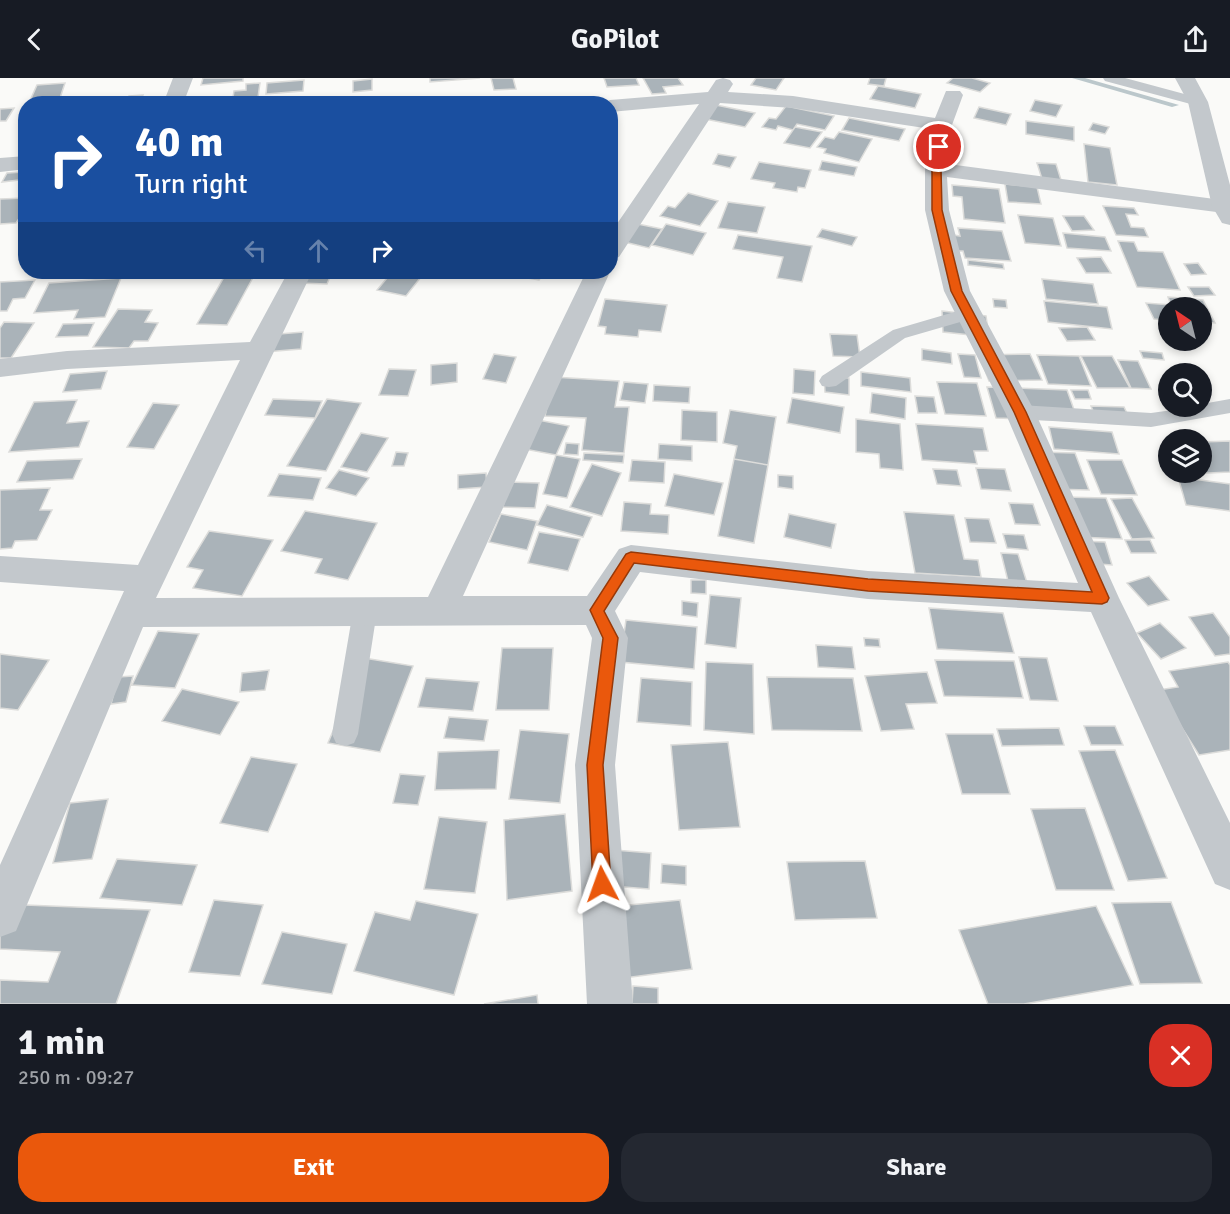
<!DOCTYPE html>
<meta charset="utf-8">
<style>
:root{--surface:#171b24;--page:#242831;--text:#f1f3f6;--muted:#9ea1a6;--accent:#ea580c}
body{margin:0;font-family:Signika,sans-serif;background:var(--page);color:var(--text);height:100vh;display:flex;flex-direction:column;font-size:22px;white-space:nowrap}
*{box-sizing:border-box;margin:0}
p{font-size:20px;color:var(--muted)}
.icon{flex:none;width:33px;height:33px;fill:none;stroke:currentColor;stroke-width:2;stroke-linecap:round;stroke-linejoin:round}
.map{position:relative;height:926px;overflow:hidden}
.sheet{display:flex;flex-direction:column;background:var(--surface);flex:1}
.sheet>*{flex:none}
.top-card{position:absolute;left:18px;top:18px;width:600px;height:183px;border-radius:24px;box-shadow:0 3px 9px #0003;background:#1a4fa0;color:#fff;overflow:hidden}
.needle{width:39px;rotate:325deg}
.tools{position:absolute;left:1158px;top:219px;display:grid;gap:12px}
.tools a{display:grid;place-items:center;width:54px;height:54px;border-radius:50%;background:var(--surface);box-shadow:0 3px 9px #0003;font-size:30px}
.pin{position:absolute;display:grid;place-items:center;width:51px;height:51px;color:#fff;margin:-26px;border:3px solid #fff;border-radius:50%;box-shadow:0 2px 6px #0007}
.me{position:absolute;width:66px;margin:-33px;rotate:356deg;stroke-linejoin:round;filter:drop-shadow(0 0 4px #0008)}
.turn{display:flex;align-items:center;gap:21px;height:126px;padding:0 18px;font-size:27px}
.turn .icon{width:78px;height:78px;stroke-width:2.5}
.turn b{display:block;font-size:42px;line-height:51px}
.lanes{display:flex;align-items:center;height:57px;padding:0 18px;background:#0003;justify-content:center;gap:30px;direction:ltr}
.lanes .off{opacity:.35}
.round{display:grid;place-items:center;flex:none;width:63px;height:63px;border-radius:24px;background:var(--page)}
.head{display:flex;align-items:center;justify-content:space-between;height:102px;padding:0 18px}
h1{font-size:36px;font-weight:700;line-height:45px}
.primary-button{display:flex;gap:12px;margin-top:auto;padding:12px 18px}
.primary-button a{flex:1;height:69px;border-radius:24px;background:var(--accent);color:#fff;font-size:24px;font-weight:700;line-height:69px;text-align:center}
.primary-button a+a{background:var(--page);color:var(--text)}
header{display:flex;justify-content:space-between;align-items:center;height:78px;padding:0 18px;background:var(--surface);font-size:27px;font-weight:700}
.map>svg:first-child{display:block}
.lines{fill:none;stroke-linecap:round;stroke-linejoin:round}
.stream{fill:#bbc7cb;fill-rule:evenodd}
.building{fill:#aab3b9;stroke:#dcdcda;stroke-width:1.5}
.service{fill:#c3c8cc;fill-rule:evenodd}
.minor{fill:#c3c8cc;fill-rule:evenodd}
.tertiary{fill:#c3c8cc;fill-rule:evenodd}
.route{fill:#ea580c;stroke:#983908;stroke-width:1.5}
</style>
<header><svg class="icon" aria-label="back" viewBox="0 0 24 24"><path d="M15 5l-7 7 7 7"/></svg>GoPilot<svg class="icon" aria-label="share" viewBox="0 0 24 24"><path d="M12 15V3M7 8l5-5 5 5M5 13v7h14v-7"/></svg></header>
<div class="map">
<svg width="1230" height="926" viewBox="0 0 1230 926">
<rect width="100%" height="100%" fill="#fafaf8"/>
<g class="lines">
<!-- stream -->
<path class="stream" d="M1072 0H1085L1179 27 1172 29Z"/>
</g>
<!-- building -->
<path class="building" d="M203 0H243V3L201 7Z
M430 0H480L430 4Z
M491 0H513L516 11 494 12Z
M604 0H636L639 7 607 9Z
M643 0H678L683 7 663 9 666 15 652 16Z
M756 0H784L776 12 751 7Z
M870 0H886L884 8 868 6Z
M953 0H972L990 5 980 14 947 5Z
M372 1V12L353 14V3Z
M304 2 303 13 266 16 267 5Z
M65 5 59 23 29 25 37 7Z
M260 5 257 26H232L234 13 246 12V6Z
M878 8 921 16 915 30 870 21Z
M143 17 139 26H125L129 18Z
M113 19 111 26H72L73 23Z
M332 19 331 26H262V24Z
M395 20 394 26H345L346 21Z
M1035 22 1062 27 1056 39 1030 33Z
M716 27 755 35 745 49 705 41Z
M786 28 834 38 825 52 797 46 793 52 778 48 776 52 762 49 769 40 776 41Z
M979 29 1011 36 1006 47 974 40Z
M14 30 6 43H0V31Z
M849 40 905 51 899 63 842 52Z
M1026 43 1074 49V63L1026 56Z
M1093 45 1109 49 1105 56 1089 52Z
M795 49 822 54 810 70 784 65Z
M839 54 872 61 859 84 824 75 826 71 817 69 825 59 834 61Z
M1084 66 1110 70 1117 107 1088 104Z
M718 76 736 79 730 90 713 86Z
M822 83 857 89 854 98 819 92Z
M759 84 811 92 805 110 798 109 797 114 773 110 775 105 751 101Z
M1037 85 1056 86 1061 102 1042 101Z
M24 94 19 102 2 104 7 95Z
M1005 106 1037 109 1041 126 1008 124Z
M952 107 999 111 1005 145 964 141 962 119 953 118Z
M688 115 718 123 700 148 660 138 668 128 675 130Z
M26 120V130L16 145 0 146V121Z
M728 124 765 129 757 155 718 150Z
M1103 128 1134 130 1138 137 1126 136 1131 149 1144 150 1148 159 1116 157Z
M1018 137 1053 140 1061 168 1025 165Z
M1063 138H1084L1094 152 1072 153Z
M633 145 662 151 649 170 620 163Z
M666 146 706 155 693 177 652 167Z
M958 150 1002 153 1011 183 965 180 963 173H956L953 157 960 158Z
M822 151 857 159 852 168 817 159Z
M1063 155 1105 159 1111 173 1067 170Z
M738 157 812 168 802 204 777 200 783 179 733 171Z
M1118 163 1134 164 1138 173 1163 174 1180 212 1137 209Z
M1101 179 1111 195H1086L1077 180Z
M968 182 1003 186 1004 191 968 187Z
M1198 185 1206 196 1191 197 1184 186Z
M83 194H119L117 197 80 200Z
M140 194H171L170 196 138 198Z
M227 194H256L227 247 197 246Z
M304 194H332L327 206 299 205Z
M392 194H425L406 218 377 212Z
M492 194H544L539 202Z
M121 200 105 239 74 241 78 232 34 235 49 205Z
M1042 201 1093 206 1098 226 1046 221Z
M35 202 25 220 13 221 7 233H0V204Z
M1188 209H1209L1215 217 1194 218Z
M1168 219 1203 222 1215 245 1202 244V230H1168V242L1154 241 1146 225 1171 227Z
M605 221 667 227 661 254 639 252 638 259 605 256 606 249 598 248Z
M993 221 1006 222 1007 230 994 229Z
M1044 223 1107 229 1112 251 1048 244Z
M118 231 152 232 145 244 158 245 148 263H134L129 270 93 269Z
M942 233 986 238 989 259 943 254Z
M4 244 34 245 11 280H0V250Z
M94 245 88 258 56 259 63 246Z
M1087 249 1095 262 1067 263 1059 250Z
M303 254 301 271 265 274 267 257Z
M830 256 857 257 860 279 833 278Z
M922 271 951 275 952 286 922 282Z
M1140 273 1162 275 1164 282 1143 280Z
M494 276 516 279 506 305 483 301Z
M958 276 975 277 981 300 964 299Z
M1030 276 1042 302 989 303 979 277Z
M1037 277 1079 278 1091 308 1048 306Z
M1081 278H1112L1130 310H1097Z
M1118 282 1138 283 1151 311 1131 310Z
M457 285V304L431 307V287Z
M389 291 416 292 408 318 379 317Z
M794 291 815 293 814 317 793 315Z
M107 293 101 311 63 314 70 296Z
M861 294 910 300 911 314 861 308Z
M824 298 849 300V317L825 314Z
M553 299 619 303 615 329H629L624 375 582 372 586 340 545 338Z
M624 304 648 306 645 325 620 322Z
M937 304 977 305 986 338 945 336Z
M654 307 690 309 689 325 653 323Z
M987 309 1067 312 1078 343 996 340Z
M1071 312H1088L1091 321H1075Z
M872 315 906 320 905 341 870 335Z
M915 318 934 319 937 335H918Z
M792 320 844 329 840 355 787 345Z
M273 321 322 323 315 340 265 337Z
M327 321 361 325 326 393 287 388Z
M77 322 67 345 89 343 79 369 9 374 34 324Z
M153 325 179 327 154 371 127 369Z
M1091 328 1124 329 1132 346 1098 345Z
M682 332 717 334V364L681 362Z
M730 332 776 339 768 387 734 381 737 368 723 365Z
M533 341 569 348 556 377 519 370Z
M856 341 900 346 903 392 880 390 879 376 856 374Z
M916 346 983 350 988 373H974L977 386 922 382Z
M1049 349 1112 354 1119 376 1054 371Z
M361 355 388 360 367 394 341 389Z
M1230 363V394L1187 396 1186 394H1202V364Z
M566 365 579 366 578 377 564 376Z
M659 366 692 368V383L658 381Z
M396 374 408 375 404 388H392Z
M1038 374 1075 375 1089 412 1051 411Z
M584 375 624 377 623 385 583 382Z
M556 377 580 381 567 420 543 416Z
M82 381 73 401 17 404 27 383Z
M734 381 768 387 754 465 718 458Z
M632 382 665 384 664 405 629 403Z
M1087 382H1122L1137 417 1101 416Z
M592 386 621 395 602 438 570 429Z
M976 390 1005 391 1011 413 981 411Z
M933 391 957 392 961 408 937 406Z
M339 392 369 400 356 418 326 410Z
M486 395 487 409 458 411V397Z
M279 396 321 400 313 422 268 418Z
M674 396 723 405 714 437 665 428Z
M778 397 793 398V411L778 409Z
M1178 399 1230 406V433L1186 427Z
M508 404 539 405 535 430 503 429Z
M50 410 40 432H52L37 462 15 463 12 470 0 471V412Z
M1063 419 1106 420 1122 461 1078 459Z
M1132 420 1154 460 1132 461 1111 421Z
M624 424 651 426 650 436 669 437 668 456 621 453Z
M1009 425 1033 426 1040 447 1015 446Z
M547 427 592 439 583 459 537 447Z
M305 433 377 445 348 502 315 495 322 481 281 473Z
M904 434 954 437 964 481 978 482 981 499 915 495Z
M501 436 537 443 527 472 489 464Z
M789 436 836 446 831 470 784 459Z
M965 440 989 441 996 465 970 464Z
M209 453 273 462 242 518 193 510 203 492 187 489Z
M539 454 580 461 568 493 528 485Z
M1003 456 1024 457 1028 472 1007 470Z
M1125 462H1150L1156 475H1131Z
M1078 463 1105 464 1112 487 1085 485Z
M1001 475 1018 476 1028 508 1009 507Z
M1149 498 1169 522 1148 528 1127 505Z
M691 502H706V516L691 515Z
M710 517 741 520 736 570 705 566Z
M682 523 698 525 697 539 682 537Z
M929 530 1003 535 1014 575 937 571Z
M1213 535 1230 559V576L1215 578 1189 539Z
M626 542 697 549 694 591 620 584Z
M1160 545 1186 570 1161 581 1137 555Z
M158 553 199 556 175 610 132 607Z
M864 560 879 561 880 569 865 568Z
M816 567 852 569 855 591 818 589Z
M502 570H553L549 632H496Z
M0 576 49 582 18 632 0 630Z
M1019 579 1047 580 1058 623 1030 622Z
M364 580 413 588 380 674 328 665Z
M935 582 1014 583 1023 620 944 618Z
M706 584 753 586 754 656 704 652Z
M1228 584 1230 587V672L1199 677 1158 612 1178 609 1169 593Z
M269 592 265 612 240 614 242 595Z
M927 594 937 625 906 626 914 651 881 653 865 598Z
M133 598 126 624 111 626 118 599Z
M767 599 853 600 862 653 772 652Z
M426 600 479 604 473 633 418 629Z
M641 600 692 604 691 648 637 644Z
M182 611 239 624 220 657 162 643Z
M449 639 488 642 484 663 444 660Z
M1084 648H1115L1123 667H1091Z
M1059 650 1064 667 1002 668 997 651Z
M520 652 569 656 560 725 509 721Z
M946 656H993L1010 716H962Z
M728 664 740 749 679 752 671 667Z
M499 672 496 711 435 712 438 674Z
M1115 672 1167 800 1128 803 1079 673Z
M251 679 297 686 268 754 220 745Z
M400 696 425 698 418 727 393 725Z
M108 721 92 781 53 785 70 725Z
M1085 730 1114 812H1056L1031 731Z
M565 736 572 813 507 822 504 742Z
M439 739 487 744 475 815 424 811Z
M602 771 651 775 649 811 599 807Z
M117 781 197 787 182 827 100 820Z
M865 783 877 840 795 842 787 784Z
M662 786 686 788V807L661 805Z
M214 822 263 827 240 898 189 894Z
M680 822 692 891 594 904 588 831Z
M416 823 478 836 454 917 354 893 375 834 410 842Z
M1171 824 1202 905 1140 906 1112 825Z
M0 826 150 832 116 926H0V902L48 904 60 874 0 871Z
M1096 828 1133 907 1024 926H988L959 852Z
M282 854 347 866 332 916 262 906Z
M633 908 658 910V926H632Z
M537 917 538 926H484Z"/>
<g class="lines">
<!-- service -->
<path class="service" d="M1103 0H1125L1203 21 1205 24 1198 28 1105 3Z
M968 230 974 232 977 236 974 240 905 260 836 308 829 309 822 308 819 303 822 298 893 252Z
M1230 321V335L1151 349 1020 341 1013 339 1010 334 1013 329 1020 327 1151 335 1202 328V326Z
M365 523 373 526 377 533 358 656 354 665 345 668 336 665 332 656 353 533 357 526Z"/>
<!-- minor -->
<path class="minor" d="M173 0H193L183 26H163Z
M723 0 730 2 733 6 728 14 793 18 935 40 946 13H960L963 17 952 47 948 86 1230 123V133L1224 135 947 99 949 132 970 213 1035 334 1119 520 1230 745V812L1215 806 1091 534 868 521 640 494 615 533 628 560 615 687 633 926H587L575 687 592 560 586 547 143 549 16 853 0 859V787L124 513 0 504V478L138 487 240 282 67 291 0 299V281L67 273 250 264 288 194H312L156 520 428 519 586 194H610L463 518H587L619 471 631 467 868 493 1078 505 1005 334 944 213 925 132V91L931 51 793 30 720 25 619 179 610 181V156L699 26 610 34V26H602L610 22 708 14 716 2Z
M26 78V91L0 94V80Z"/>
<!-- tertiary -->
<path class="tertiary" d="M1175 0H1195L1208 24 1230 107V147L1222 145 1212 128 1188 24Z"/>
</g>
<!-- route -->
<path class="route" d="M939 66 943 69 941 91 942 132 962 213 1026 334 1109 520 1107 524 1102 526 868 513 634 485 604 533 618 560 603 687 611 806 609 813 602 815 596 813 593 806 587 687 603 560 590 532 626 476 631 474 868 501 1092 514 1014 334 951 213 932 132V91L935 69Z"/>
</svg>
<div class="tools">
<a><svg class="needle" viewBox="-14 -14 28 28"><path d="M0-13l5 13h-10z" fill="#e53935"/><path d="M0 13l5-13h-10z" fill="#9ea1a6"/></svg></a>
<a><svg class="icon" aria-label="search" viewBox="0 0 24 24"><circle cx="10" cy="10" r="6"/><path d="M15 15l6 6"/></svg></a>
<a><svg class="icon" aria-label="layers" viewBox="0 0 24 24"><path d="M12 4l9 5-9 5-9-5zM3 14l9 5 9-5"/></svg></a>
</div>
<div class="pin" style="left:939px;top:69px;background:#d93025"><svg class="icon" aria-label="arrive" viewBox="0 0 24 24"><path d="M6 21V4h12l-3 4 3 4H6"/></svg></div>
<svg class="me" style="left:602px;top:806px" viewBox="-20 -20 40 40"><path d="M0-17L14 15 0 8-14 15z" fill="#ea580c" stroke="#fff" stroke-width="4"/></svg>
<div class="top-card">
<div class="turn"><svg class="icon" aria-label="right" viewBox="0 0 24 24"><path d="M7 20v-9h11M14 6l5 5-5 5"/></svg><div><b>40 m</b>Turn right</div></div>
<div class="lanes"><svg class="icon off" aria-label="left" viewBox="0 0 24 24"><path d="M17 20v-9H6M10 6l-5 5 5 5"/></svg><svg class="icon off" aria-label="ahead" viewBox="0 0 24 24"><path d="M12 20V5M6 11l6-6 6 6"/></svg><svg class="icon" aria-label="right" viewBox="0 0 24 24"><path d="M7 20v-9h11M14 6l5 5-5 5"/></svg></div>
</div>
</div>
<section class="sheet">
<div class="head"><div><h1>1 min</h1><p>250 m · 09:27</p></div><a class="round" style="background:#d93025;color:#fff"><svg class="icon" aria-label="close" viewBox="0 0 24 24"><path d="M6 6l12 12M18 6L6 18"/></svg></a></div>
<div class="primary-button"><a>Exit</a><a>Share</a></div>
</section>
